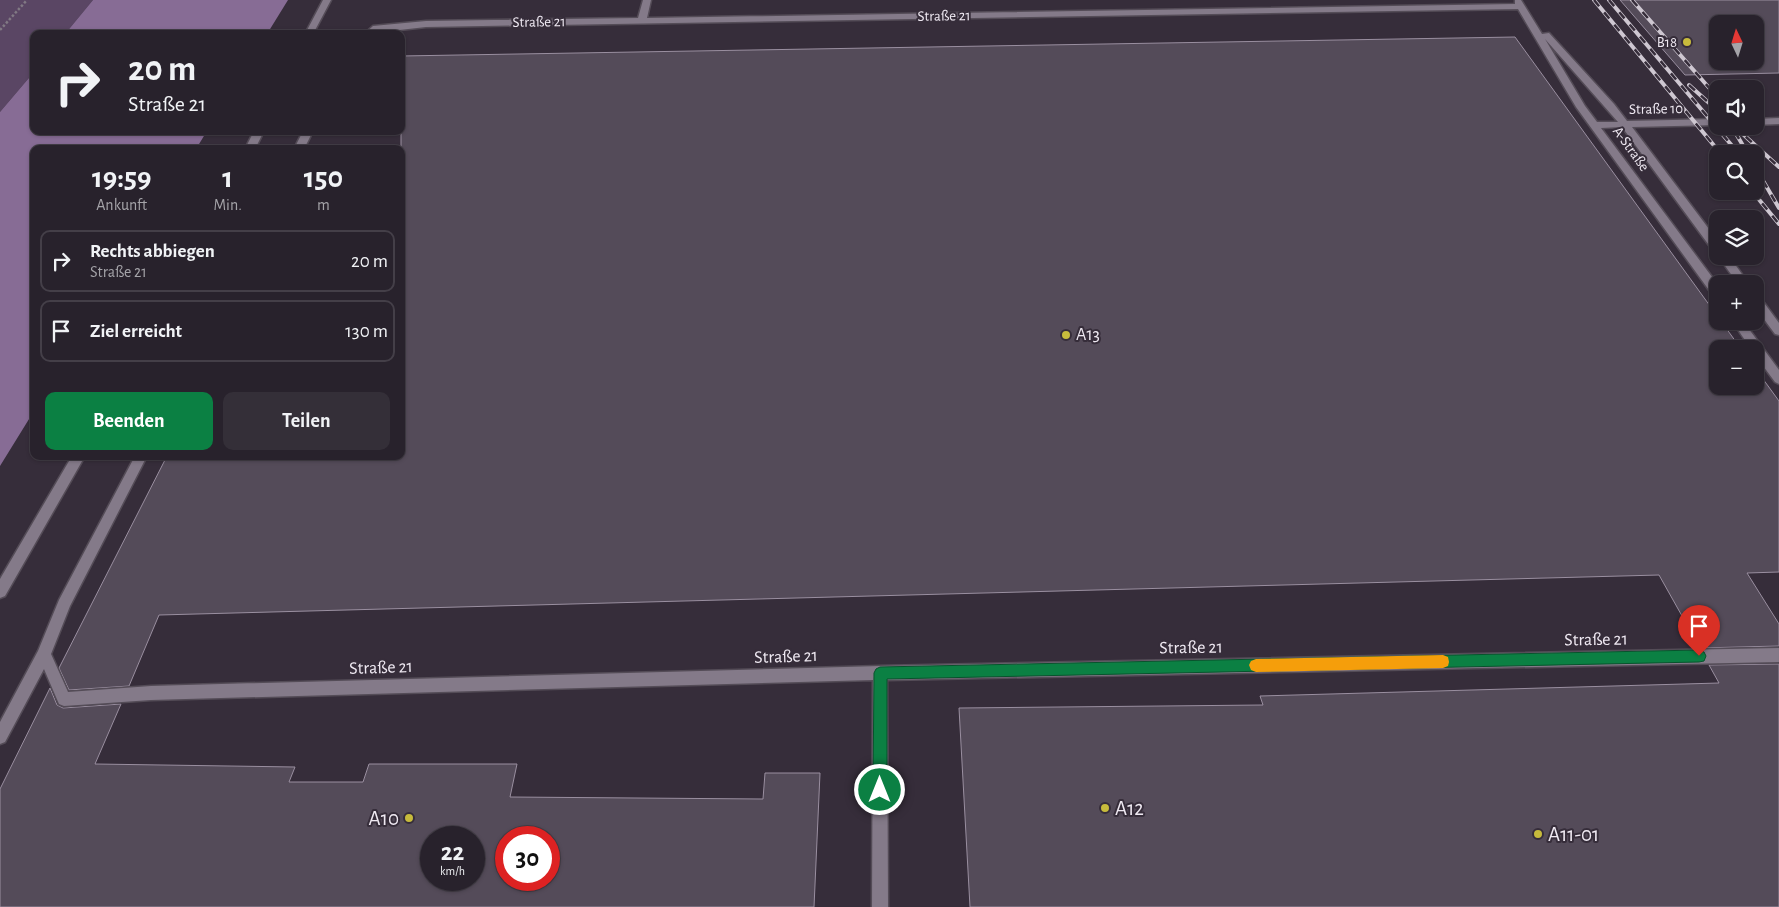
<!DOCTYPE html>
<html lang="de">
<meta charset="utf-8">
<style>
:root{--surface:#28222c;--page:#342f38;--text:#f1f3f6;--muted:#a5a4a9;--line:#443f48;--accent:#0b8043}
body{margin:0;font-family:"Alegreya Sans",sans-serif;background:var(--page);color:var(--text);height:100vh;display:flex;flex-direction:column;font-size:19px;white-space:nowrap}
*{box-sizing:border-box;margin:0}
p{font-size:16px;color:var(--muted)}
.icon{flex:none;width:28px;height:28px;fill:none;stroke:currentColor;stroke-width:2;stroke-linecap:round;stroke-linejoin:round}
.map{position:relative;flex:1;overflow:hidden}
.side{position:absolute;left:30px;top:145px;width:375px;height:315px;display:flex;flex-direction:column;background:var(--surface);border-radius:10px;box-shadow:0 1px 4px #0004,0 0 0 1px var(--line)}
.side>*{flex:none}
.banner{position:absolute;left:30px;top:30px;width:375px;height:105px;border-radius:10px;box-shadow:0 1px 4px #0004,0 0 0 1px var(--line);background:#28222c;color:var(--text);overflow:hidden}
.needle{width:32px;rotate:356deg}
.fabs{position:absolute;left:1709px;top:15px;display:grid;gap:10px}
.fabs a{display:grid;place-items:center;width:55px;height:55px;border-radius:10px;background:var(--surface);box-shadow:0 1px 4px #0004,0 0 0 1px var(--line);font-size:25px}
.speed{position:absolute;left:420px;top:826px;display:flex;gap:10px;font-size:25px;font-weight:700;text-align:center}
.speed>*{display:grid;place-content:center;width:65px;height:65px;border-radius:50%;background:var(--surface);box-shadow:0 1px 4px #0004,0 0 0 1px var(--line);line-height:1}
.speed small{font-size:12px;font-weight:400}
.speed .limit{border:8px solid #d22;background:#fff;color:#111}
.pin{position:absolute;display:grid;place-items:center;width:42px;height:42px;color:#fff;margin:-51px -21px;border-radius:50% 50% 50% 0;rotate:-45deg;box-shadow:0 0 5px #0007}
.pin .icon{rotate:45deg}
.me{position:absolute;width:55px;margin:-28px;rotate:0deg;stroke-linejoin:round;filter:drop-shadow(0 0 4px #0008)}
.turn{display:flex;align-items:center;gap:18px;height:105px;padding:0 15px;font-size:22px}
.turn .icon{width:65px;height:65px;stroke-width:2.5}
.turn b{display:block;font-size:35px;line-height:42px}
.eta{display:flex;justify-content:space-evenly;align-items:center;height:85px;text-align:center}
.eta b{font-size:30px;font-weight:700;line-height:35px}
.cta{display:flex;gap:10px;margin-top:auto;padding:10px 15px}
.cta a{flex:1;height:58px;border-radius:10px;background:var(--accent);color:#fff;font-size:20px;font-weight:700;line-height:58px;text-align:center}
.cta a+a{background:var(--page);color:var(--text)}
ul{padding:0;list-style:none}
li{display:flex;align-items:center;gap:15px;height:62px;margin:0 10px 8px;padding:0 5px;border:2px solid var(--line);border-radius:10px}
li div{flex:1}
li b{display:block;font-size:19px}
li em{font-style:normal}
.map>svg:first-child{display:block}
.green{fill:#5a4664}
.water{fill:#876c95}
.building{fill:#544b59;stroke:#9a8fa0;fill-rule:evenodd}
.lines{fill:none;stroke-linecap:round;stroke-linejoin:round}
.minor-casing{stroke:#544c57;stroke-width:3}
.path{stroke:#817984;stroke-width:2.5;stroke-dasharray:2.5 2;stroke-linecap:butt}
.minor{fill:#847a89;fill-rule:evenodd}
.rail-casing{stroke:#cec7d1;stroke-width:4}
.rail{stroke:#362d3a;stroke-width:2.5;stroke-dasharray:8;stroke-linecap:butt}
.route{fill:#0b8043;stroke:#07532c}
.slow{fill:#f59e0b}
.poi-dot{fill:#c7bb3c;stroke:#362d3a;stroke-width:2}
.labels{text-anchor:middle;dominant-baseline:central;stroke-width:4;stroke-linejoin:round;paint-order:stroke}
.far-street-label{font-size:15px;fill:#efe9f2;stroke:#362d3a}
.far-poi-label{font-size:15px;fill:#efe9f2;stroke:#362d3a;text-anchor:end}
.poi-label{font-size:18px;fill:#efe9f2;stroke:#362d3a;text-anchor:start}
.street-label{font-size:18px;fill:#efe9f2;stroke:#362d3a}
.near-poi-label{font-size:21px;fill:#efe9f2;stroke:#362d3a;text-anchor:start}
</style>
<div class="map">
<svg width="1779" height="907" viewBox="0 0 1779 907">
<rect width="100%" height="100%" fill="#362d3a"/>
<!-- green -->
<path class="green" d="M0 0H93L65 34H34V72L0 112Z"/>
<!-- water -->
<path class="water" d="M93 0H288L267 34H65Z
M34 72V131H207L196 149H34V411L0 466V112Z"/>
<!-- building -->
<path class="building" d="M1620 0H1779V73L1685 75ZM1718 24H1755V61H1718Z
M1515 37 1718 317V321H1721L1741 349H1718V386H1755V368L1779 401V572L1747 573 1779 624V646L1700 648 1659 575 159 615 129 686 69 690 59 668 167 456H401V56Z
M1779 664V907H970L959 708 1263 705 1260 696 1719 683 1709 665Z
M50 688 57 705 63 708 121 704 95 764 295 767 289 782H363L369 764H517L510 797 763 799 765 773H820L814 907H0V789ZM431 838H474V880H431ZM506 838H549V880H506Z"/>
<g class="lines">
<defs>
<path id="minor" d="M323 0H331L313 34H305Z
M643 0H651L647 18 1515 4V0H1521L1542 34 1549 33 1614 104 1627 121 1718 119V125L1632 127 1718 241V252H1714L1622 127 1601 128 1718 285V298L1714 297 1576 107 1518 9 426 27 364 34 373 26 426 21 638 18ZM1545 39 1618 122H1597L1585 106Z
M1779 118V124L1755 125V119Z
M254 131H264L255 149H245Z
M303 131H313L304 149H294Z
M1718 256H1729L1749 284H1738Z
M1755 295 1759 296 1779 323V335L1775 334 1755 307Z
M1732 321H1743L1779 370V384L1775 382 1755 355V349H1751Z
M72 456H85L5 596 0 598V579Z
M135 456H147L70 606 51 654 68 692 151 686 880 666 1779 648V662L887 680 888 907H872L873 680 151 700 64 706 59 704 44 669 5 742 0 744V722L38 651 59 600Z"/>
</defs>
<!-- minor casing -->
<use href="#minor" class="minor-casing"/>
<!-- path -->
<path class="path" d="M0 30 27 0"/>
<!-- minor -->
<use href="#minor" class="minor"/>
<defs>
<path id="rail" d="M1594 0 1721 154
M1609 0 1739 154
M1632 0 1718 98
M1689 85 1718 111
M1734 126 1779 167
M1735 132 1748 154
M1755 167 1779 208
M1752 191 1779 224"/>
</defs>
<!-- rail casing -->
<use href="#rail" class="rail-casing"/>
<!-- rail -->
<use href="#rail" class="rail"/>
</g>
<!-- route -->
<path class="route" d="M1699 650 1704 652 1706 656 1704 661 1699 662 887 679V790L885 795 880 797 875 795 873 790 874 673 876 669 880 667Z"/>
<!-- slow -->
<path class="slow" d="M1443 655 1448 657 1449 662 1448 666 1443 668 1256 672 1251 670 1249 665 1251 661 1256 659Z"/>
<!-- markers -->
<g class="poi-dot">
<circle cx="1687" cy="42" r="5"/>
<circle cx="1066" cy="335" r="5"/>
<circle cx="1105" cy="808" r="5"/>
<circle cx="409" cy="818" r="5"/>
<circle cx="1538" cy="834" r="5"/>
</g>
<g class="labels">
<!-- far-street labels -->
<g class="far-street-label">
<text transform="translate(944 16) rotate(-1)">Straße 21</text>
<text transform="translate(539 22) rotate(-1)">Straße 21</text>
<text transform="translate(1656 109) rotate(-1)">Straße 10</text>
<text transform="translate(1631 149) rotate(54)">A-Straße</text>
</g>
<!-- far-poi labels -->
<g class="far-poi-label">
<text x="1677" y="42">B18</text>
</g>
<!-- poi labels -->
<g class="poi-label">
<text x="1076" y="335">A13</text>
</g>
<!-- street labels -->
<g class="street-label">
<text transform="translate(1596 640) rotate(-1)">Straße 21</text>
<text transform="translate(1191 648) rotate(-1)">Straße 21</text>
<text transform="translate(786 657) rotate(-2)">Straße 21</text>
<text transform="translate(381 668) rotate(-2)">Straße 21</text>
</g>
<!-- near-poi labels -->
<g class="near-poi-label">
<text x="1115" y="808">A12</text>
<text x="399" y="818" text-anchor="end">A10</text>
<text x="1548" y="834">A11-01</text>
</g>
</g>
</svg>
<div class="fabs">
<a><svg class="needle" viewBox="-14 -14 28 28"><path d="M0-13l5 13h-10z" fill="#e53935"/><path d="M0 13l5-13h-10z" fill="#a5a4a9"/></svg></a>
<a><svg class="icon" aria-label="sound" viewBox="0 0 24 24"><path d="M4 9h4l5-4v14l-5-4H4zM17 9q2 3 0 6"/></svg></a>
<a><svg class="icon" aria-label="search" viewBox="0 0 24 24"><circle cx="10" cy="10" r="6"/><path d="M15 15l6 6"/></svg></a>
<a><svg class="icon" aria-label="layers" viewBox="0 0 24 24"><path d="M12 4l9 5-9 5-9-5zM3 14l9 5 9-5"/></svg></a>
<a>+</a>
<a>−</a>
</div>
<div class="speed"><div>22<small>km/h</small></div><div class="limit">30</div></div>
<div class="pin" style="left:1699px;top:656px;background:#d93025"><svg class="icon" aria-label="arrive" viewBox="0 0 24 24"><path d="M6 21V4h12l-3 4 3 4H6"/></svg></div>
<svg class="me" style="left:880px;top:790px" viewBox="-20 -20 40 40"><circle r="17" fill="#0b8043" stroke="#fff" stroke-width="3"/><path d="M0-11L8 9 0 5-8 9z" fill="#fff"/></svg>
<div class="banner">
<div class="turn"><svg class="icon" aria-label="right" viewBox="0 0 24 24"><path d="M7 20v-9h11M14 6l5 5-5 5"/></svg><div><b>20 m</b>Straße 21</div></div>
</div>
<section class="side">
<div class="eta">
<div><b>19:59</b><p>Ankunft</p></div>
<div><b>1</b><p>Min.</p></div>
<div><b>150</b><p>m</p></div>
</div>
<ul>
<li><svg class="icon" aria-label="right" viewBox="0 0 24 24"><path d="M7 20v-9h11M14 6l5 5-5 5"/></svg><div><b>Rechts abbiegen</b><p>Straße 21</p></div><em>20 m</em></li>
<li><svg class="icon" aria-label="arrive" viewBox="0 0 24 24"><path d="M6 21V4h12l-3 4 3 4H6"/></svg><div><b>Ziel erreicht</b></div><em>130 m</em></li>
</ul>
<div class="cta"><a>Beenden</a><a>Teilen</a></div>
</section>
</div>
